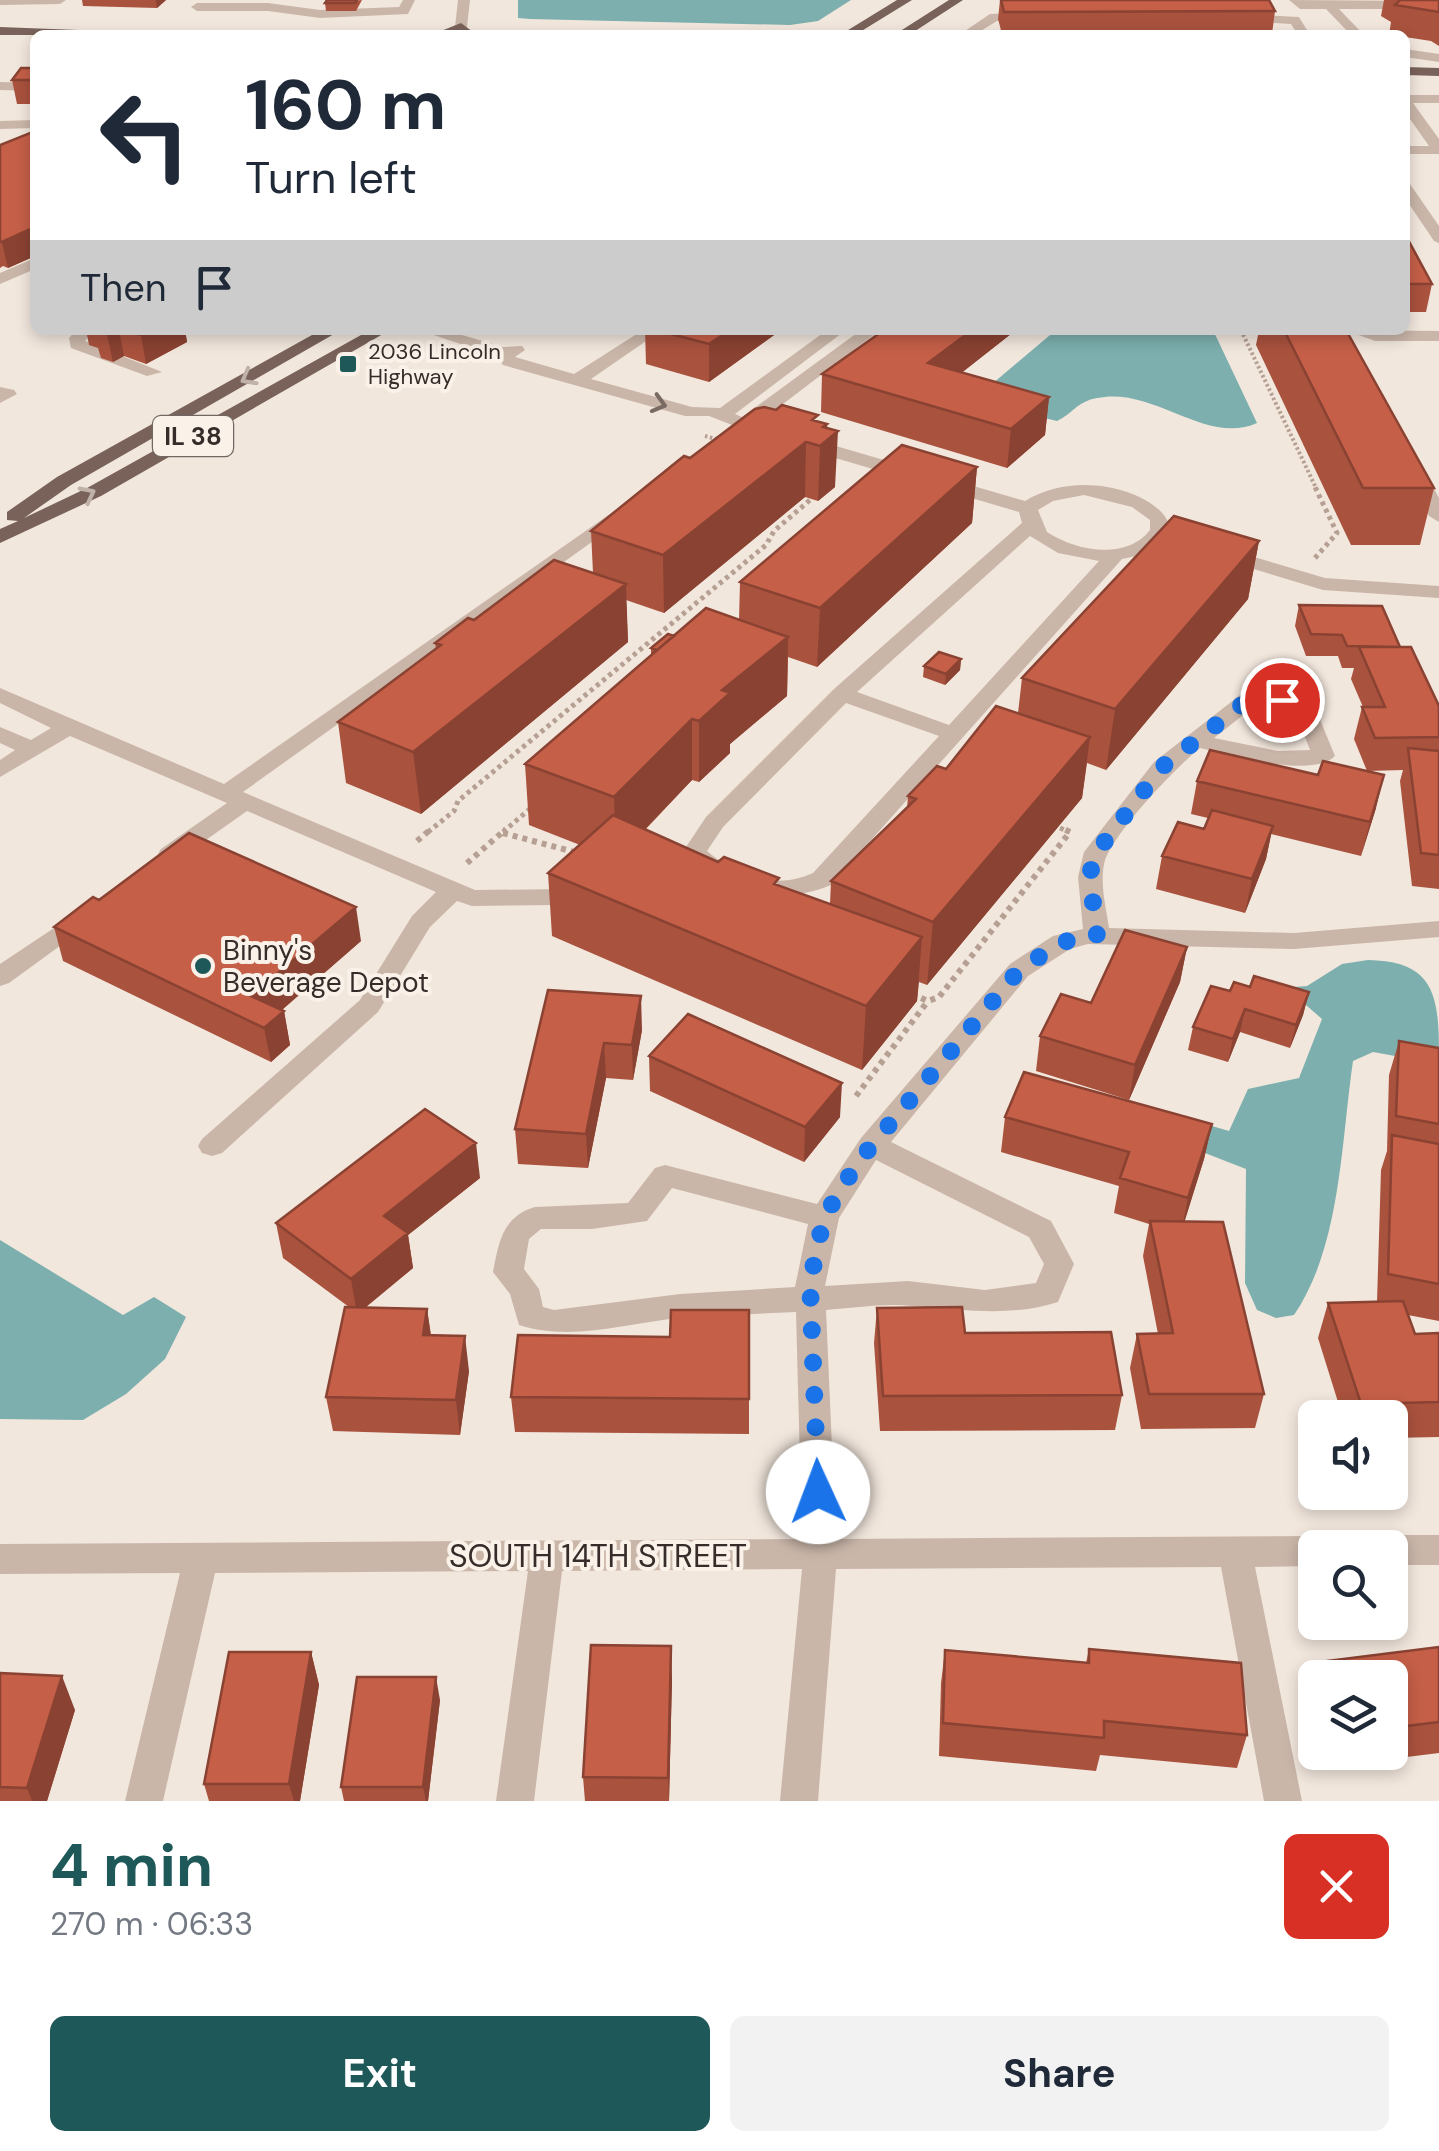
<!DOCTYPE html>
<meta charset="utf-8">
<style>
:root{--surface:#fff;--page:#f2f2f3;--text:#1f2937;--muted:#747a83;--accent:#1e5859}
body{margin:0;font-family:"DM Sans",sans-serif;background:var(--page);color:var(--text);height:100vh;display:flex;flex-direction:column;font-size:38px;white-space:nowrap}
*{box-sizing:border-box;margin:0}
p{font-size:32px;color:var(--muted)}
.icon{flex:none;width:55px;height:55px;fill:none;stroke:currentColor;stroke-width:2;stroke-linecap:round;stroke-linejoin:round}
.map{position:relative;height:1801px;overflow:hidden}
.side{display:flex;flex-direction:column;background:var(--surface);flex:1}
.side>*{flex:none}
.hud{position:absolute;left:30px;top:30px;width:1380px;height:305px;border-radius:15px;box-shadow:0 5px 15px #0003;background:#fff;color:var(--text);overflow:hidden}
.controls{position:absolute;left:1298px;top:1400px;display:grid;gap:20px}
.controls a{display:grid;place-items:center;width:110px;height:110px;border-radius:15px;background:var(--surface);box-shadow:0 5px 15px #0003;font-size:50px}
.pin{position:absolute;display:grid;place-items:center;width:85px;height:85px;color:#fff;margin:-42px;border:5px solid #fff;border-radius:50%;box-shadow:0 2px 10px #0007}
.me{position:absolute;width:110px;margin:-55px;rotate:358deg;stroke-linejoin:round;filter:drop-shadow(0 0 8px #0008)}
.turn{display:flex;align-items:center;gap:35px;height:210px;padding:0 50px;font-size:45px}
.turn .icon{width:130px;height:130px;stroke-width:2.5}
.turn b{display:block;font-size:70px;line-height:85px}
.then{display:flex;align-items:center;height:95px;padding:0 50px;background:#0003;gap:20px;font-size:38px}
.round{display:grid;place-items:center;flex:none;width:105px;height:105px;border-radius:15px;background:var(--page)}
.summary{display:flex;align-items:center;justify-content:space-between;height:170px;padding:0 50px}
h1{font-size:60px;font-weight:700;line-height:75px;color:var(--accent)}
.cta{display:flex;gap:20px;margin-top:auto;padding:20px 50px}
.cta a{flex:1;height:115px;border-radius:15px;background:var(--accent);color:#fff;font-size:40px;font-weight:700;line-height:115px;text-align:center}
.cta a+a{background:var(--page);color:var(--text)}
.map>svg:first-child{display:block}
.water{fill:#7cafae}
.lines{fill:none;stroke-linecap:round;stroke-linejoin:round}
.path-far2{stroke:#b6a093;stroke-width:4;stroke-dasharray:2.5 2.5;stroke-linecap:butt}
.path-far1{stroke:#b6a093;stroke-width:5;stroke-dasharray:4 4;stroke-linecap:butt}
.path{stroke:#b6a093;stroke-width:6;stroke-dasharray:5 5;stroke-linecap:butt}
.minor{fill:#cab6a9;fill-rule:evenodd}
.major{fill:#79625a;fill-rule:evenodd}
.wall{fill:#a9523e}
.shaded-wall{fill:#8a4232}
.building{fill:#c55f48;stroke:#8a4232;stroke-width:2.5}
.oneway{stroke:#c0b1a9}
.oneway2{stroke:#796a63}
.route{stroke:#1a73e8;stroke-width:18;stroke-dasharray:0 32.4}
.poi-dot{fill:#1e5859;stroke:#faf1e9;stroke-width:4}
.labels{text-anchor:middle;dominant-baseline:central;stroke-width:8;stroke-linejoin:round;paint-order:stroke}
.far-poi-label{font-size:22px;fill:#372c29;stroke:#faf1e9;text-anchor:start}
.shield{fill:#faf1e9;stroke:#726763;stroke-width:2.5}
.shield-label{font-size:25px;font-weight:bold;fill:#372c29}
.poi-label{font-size:28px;fill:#372c29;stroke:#faf1e9;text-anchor:start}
.near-street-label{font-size:32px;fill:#372c29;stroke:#faf1e9}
</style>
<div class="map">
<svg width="1439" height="1801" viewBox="0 0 1439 1801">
<rect width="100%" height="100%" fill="#f2e7dd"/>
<!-- water -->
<path class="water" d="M518 0H851L818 21 790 25 530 19 518 18Z
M1056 330H1213L1257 423C1206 446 1154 386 1097 398 1078 401 1072 414 1057 421L983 403 979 395Z
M1368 960C1439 961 1439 1001 1439 1064L1373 1052 1353 1061C1341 1143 1341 1246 1294 1315L1276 1318 1257 1310 1245 1283 1246 1169 1205 1153V1124L1229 1131 1248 1089 1299 1078 1322 1019 1306 1005H1293L1282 988 1307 986 1342 964Z
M0 1240 123 1315 154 1297 186 1317 165 1359 126 1394 83 1420 0 1419Z"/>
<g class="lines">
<!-- path-far2 -->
<path class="path-far2" d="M1241 330 1317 490
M705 436 716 439"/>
<!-- path-far1 -->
<path class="path-far1" d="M1315 558 1337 533 1315 487
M1060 828 1070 832
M428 832 454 811 458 801 766 545 774 531 810 500
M503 832 532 807"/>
<!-- path -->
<path class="path" d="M503 833 578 853
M417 841 431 829
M467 863 506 829
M912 994 928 1001 939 997 1070 832 1064 829
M856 1096 928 1001"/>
<!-- minor -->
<path class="minor" d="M0 0H66L60 4 0 5Z
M403 0H415L408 14 320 18 268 11H197L191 7 197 3H268L320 10 399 7Z
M458 0H470L467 27 461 31 455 27Z
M1289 0 1427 1 1439 7V16L1425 9H1339L1364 35H1351L1326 9H1300Z
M1032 12 1036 19 997 21 974 35H959L990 14Z
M1242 14 1299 17 1310 35H1298L1291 24 1238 21Z
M1405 49 1439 54V62L1405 57Z
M0 82 35 83V91L0 90Z
M1405 95H1439V103H1413L1439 139V154H1405V146H1429L1405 112Z
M35 120V128L0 129V121Z
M1405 183 1410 184 1439 226V243L1434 241 1405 198Z
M35 258V269L0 284V273Z
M76 330H94L85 341 162 372 147 376 71 348 69 338Z
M419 330H445L503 347 522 346 525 350 515 357 574 374 643 330H662L591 379 692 407 720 408 827 330H846L735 414 742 417 861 330H880L758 423 766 429 757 434 733 432 732 425 709 416H685L503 365 496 356Z
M1345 330 1439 331V341H1375Z
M0 387 14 390 17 394 0 403Z
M805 437 1025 501C1109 449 1241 538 1122 559L831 885C782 906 715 897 682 853L706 817 834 689 1022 523 1019 512 798 447V439ZM1084 495 1132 507 1150 520V530C1126 561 1076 551 1047 532L1038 510 1053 501ZM1030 536 1058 553 1099 561 949 725 857 692ZM846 703 939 736 813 873C776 890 737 877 707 851L723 827Z
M1417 468 1424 470 1439 498V522L1429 516 1408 474Z
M617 509 624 511V519L243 792 475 890 563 889 575 897 563 905 472 906 457 901 430 927 378 1012 222 1153 212 1156 202 1153 198 1146 202 1139 360 1000 412 916 436 892 247 811 179 859H161L158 854 161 849 227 803 70 736 0 777V760L15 750 0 743V727L31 740 51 728 0 703V688L224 784Z
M1224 548 1325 578 1439 586V598L1323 590 1217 558 1214 554Z
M1252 690 1282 693 1314 705 1335 756C1312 779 1231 755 1200 748 1176 767 1110 836 1104 864 1100 885 1106 907 1109 928L1294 933 1439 921V937L1294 949 1088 944 1070 949 1028 976 891 1142 1051 1221 1074 1264 1058 1302C1008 1318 962 1309 912 1306 884 1303 854 1308 826 1310L836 1539 1315 1536 1327 1540 1331 1548H1315V1566L1255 1567 1302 1801H1264L1221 1567 836 1569 818 1801H780L802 1569 562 1571 534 1801H496L528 1571 215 1573 163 1801H125L180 1573 0 1574V1544L802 1539 796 1312C757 1314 718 1315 680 1318 626 1323 571 1342 519 1325L510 1294 493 1272C499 1242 502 1217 535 1207L628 1203 655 1168 665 1165 817 1204 861 1138 1010 964 1053 936 1083 929 1078 877 1084 852 1154 762 1244 692ZM1257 704 1278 706 1296 714 1310 750 1278 751 1214 738ZM876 1160 1029 1237 1044 1264 1036 1283 985 1290 908 1281 825 1286 839 1218ZM672 1188 808 1224 795 1287 680 1294 554 1310 543 1307 539 1289 524 1269 529 1239 541 1229H592L647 1221Z
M81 910 90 912 94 918 90 924 9 983 0 986V964Z
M1390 1535H1439V1565H1390V1548H1374L1378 1539Z"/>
<!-- major -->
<path class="major" d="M897 0H912L855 35H840Z
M949 0H963L909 35H894Z
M461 23 477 35 459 32 431 35Z
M0 27 104 31 110 35H0Z
M1405 67 1439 68V76L1405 75Z
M321 330H341L71 485 24 518 87 488 370 330H390L101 496 0 543V529L18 521 7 520V512L57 477Z"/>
</g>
<!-- wall -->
<path class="wall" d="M82 0H166L157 8 83 6Z
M362 0 356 11H326L325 3Z
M1000 0H1269L1275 11 1272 34H1002L998 19Z
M1384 0H1439V46L1431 41 1405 37V35H1389L1391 22 1381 16Z
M35 68V104H17L12 80Z
M35 131V256L8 268 3 266 0 268V145Z
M1405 234 1432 284 1426 312H1405Z
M86 330H185L187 342 146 364 124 356 113 362 101 358 98 348 89 345Z
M645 330H781L709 382 646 364Z
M884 330H1016L962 372 1049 397 1045 435 1007 468 821 412 822 374Z
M1259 330H1346L1434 488 1420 545H1351L1256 345Z
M817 421 827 424 835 487 818 501 805 497 664 613 626 600 628 642 421 814 346 783 338 722 436 649 435 643 474 620 593 573 591 531 690 458Z
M977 467 972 523 817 667 788 657 787 696 730 744V753L699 782 692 780 645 830 718 862 830 904 831 881 907 808 908 796 1018 713 1022 678 1259 541 1248 599 1106 770 1087 763 1082 798 927 985 919 982 917 1001 862 1070 552 936 548 873 580 845 529 825 525 764 651 655V648L674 636 739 620 740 582Z
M1299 605 1400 647 1439 706V889L1412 886 1400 781 1403 770 1367 771 1354 739 1362 707H1363L1351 679 1354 668H1342L1338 656H1306L1295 626Z
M961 659 960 670 945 685 923 677 924 666Z
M1197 781 1376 808 1361 856 1271 834 1266 859 1245 913 1156 889 1162 856 1204 829 1208 818 1191 814Z
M99 900 361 941 282 1010 284 1011 290 1045 271 1062 63 961 54 927Z
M1187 947 1180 982 1129 1100 1036 1071 1040 1036 1091 1003Z
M1250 987 1309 992 1303 1015 1290 1048 1240 1032 1228 1062 1188 1050 1193 1027Z
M548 990 642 1030 633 1080 606 1078 588 1168 518 1164 515 1129Z
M1399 1041 1439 1048V1321L1408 1315 1415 1334 1439 1333V1437L1390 1438V1418H1343L1318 1338 1328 1303 1377 1302 1381 1170 1387 1151 1389 1075Z
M649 1056 840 1117 804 1162 650 1091Z
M1005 1117 1212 1124 1204 1159 1184 1222 1264 1394 1255 1428 1141 1429 1130 1368 1137 1334H1158L1143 1256 1149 1224 1114 1213 1119 1186 1001 1152Z
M480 1178 408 1235 413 1268 365 1308 427 1309 431 1335 469 1371 460 1435 333 1431 326 1397 349 1307 283 1258 276 1223Z
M877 1308 965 1333 1122 1395 1115 1430 880 1431 874 1343Z
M749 1310V1434L515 1432 511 1397 670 1337Z
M1439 1647V1753L1334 1766 1328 1752H1390V1678H1315V1716L1307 1695 1319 1662Z
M1089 1649 1247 1735 1237 1768 1100 1755 1096 1771 939 1756 941 1683 945 1650 1086 1663Z
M311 1652 319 1685 300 1801H209L204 1784Z
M0 1673 75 1710 47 1801H0Z
M672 1679 669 1801H585L583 1777Z
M440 1700 428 1801H344L341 1787Z"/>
<!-- shaded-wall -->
<path class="shaded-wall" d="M156 0H166L157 8Z
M35 227V256L8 268 2 242Z
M115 330H119L124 356 113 362 107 334Z
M151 330H185L187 342 146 364 141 335Z
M730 330H781L709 382V344Z
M972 330H1016L926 401 928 363Z
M1049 397 1045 435 1007 468 1011 429Z
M827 424V440L838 431 835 487 818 501 820 446 823 427Z
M806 442 805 497 664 613 663 555Z
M977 467 972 523 817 667 820 608Z
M1259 541 1248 599 1106 770 1115 709Z
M626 584 628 642 421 814 413 752Z
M788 637 787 696 730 744V753L699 782V721L722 690Z
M961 659 960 670 945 685 946 674Z
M692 719V780L616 859 614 797Z
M1090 737 1082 798 927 985 933 922Z
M1384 775 1376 808 1361 856 1370 822Z
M1273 826 1266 859 1245 913 1252 879Z
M356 907 361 941 262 1027 251 996Z
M922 937 917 1001 862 1070 866 1006Z
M1187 947 1180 982 1129 1100 1135 1065Z
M1309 992 1303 1015 1290 1048 1296 1025Z
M641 996 642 1030 633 1080 632 1045Z
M1245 1009 1240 1032 1228 1062 1233 1039Z
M284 1011 290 1045 271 1062 264 1028Z
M604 1043 606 1078 588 1168 586 1134Z
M842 1083 840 1117 804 1162 805 1127Z
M1212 1124 1204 1159 1181 1233 1188 1198Z
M476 1143 480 1178 408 1235 413 1268 357 1314 351 1279 384 1216Z
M427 1309 432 1344 423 1335Z
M465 1336 469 1371 460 1435 456 1400Z
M671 1646 672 1679 669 1801 668 1778Z
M311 1652 319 1685 300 1801H294L289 1784Z
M62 1676 75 1710 47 1801H32L27 1788Z
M436 1677 440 1700 428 1801H426L423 1787Z"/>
<!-- building -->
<path class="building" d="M327 0H357L355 3H325Z
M1001 0H1269L1275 11 1004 12Z
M1400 0H1439V12L1395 5Z
M21 68H35V80H12Z
M35 131V227L2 242 0 241V145Z
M1405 234 1432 284H1405Z
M95 330H115L107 334Z
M124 330H151L141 335Z
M656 330H730L709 344Z
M884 330H972L928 363 1049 397 1011 429 822 374Z
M1284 330H1346L1434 488H1363Z
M782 405 818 415 812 420 827 424 823 427 838 431 820 446 806 442 663 555 591 531 684 456 690 458 755 409 764 407 776 410Z
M902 445 977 467 820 608 740 582Z
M1174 516 1259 541 1115 709 1022 678Z
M554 560 626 584 413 752 338 722 441 645 435 643 468 618 474 620Z
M1299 605 1382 606 1400 647 1347 646 1342 635 1311 634Z
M706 608 788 637 722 690 730 693 699 721 692 719 614 797 525 764Z
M668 634 674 636 657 650 651 648Z
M1359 647H1411L1439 706V737L1375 738 1362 707H1385Z
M939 652 961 659 946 674 924 666Z
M996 706 1090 737 933 922 831 881 916 799 908 796 937 766 946 769Z
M1408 748 1439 751V855L1421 853Z
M1210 750 1318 775 1323 761 1384 775 1370 822 1197 781Z
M1212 810 1273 826 1252 879 1162 856 1178 822 1204 829Z
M613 815 718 862 724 857 779 878 774 884 922 937 866 1006 548 873Z
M189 833 356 907 251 996 284 1011 264 1028 54 927 93 897 99 900Z
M1125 930 1187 947 1135 1065 1040 1036 1061 994 1091 1003Z
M1254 976 1309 992 1296 1025 1245 1009 1233 1039 1193 1027 1211 986 1230 991 1234 982 1250 987Z
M548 990 641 996 632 1045 604 1043 586 1134 515 1129Z
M688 1014 842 1083 805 1127 649 1056Z
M1399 1041 1439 1048V1124L1396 1116Z
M1024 1072 1212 1124 1188 1198 1120 1178 1129 1152 1005 1117Z
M425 1109 476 1143 384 1216 408 1233 351 1279 276 1223Z
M1392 1135 1439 1144V1284L1388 1274Z
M1150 1221 1223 1222 1264 1394H1149L1137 1334 1173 1333Z
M1403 1301 1415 1334 1439 1333V1402L1361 1404 1328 1303Z
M345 1307 427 1309 423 1335 465 1336 456 1400 326 1397Z
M962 1307 965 1333 1111 1332 1122 1395 883 1396 877 1308Z
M671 1310H749V1399L511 1397 518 1335 670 1337Z
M591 1645 671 1646 668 1778 583 1777Z
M1439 1647V1722L1390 1728V1678H1325L1319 1662Z
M1089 1649 1241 1663 1247 1735 1104 1721V1738L943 1723 945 1650 1089 1663Z
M229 1652H311L289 1784H204Z
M0 1673 62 1676 27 1788 0 1787Z
M357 1677H436L423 1787H341Z"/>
<!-- one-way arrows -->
<defs><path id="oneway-chevron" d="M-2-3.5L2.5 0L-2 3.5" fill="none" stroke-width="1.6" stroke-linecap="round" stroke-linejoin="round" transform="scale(2.5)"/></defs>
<g class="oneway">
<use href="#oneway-chevron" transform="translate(248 378) rotate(151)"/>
<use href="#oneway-chevron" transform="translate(88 494) rotate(-27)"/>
</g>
<use class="oneway2" href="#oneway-chevron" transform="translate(659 404) rotate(16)"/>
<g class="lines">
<!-- route -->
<path class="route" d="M818 1492 810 1282 824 1217 858 1162 1019 970 1062 942 1097 936 1090 877 1093 857 1162 767 1252 697 1282 700"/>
</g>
<!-- markers -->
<g class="poi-dot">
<rect x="338" y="354" width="20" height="20" rx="5"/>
<circle cx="203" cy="966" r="10"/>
</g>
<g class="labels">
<!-- far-poi labels -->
<g class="far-poi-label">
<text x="368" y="351">2036 Lincoln<tspan x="368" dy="25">Highway</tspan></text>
</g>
<!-- shield labels -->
<rect class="shield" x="153" y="416" width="80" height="40" rx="8"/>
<g class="shield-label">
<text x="193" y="436">IL 38</text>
</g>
<!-- poi labels -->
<g class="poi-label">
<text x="223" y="950">Binny's<tspan x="223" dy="32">Beverage Depot</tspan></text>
</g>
<!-- near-street labels -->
<g class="near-street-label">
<text x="598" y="1556">SOUTH 14TH STREET</text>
</g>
</g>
</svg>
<div class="controls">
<a><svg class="icon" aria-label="sound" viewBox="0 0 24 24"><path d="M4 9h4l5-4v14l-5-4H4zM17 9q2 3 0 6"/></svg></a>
<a><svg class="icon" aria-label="search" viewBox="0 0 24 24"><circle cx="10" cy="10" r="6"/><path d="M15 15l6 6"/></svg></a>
<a><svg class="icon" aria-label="layers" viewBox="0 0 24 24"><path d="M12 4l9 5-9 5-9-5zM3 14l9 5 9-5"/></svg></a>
</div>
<div class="pin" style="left:1282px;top:700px;background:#d93025"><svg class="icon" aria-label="arrive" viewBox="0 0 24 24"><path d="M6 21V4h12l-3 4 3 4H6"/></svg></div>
<svg class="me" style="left:818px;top:1492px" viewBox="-20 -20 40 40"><circle r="19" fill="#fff"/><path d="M0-13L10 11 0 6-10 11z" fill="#1a73e8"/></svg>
<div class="hud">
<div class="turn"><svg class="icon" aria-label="left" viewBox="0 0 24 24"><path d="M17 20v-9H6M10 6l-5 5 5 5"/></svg><div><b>160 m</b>Turn left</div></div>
<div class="then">Then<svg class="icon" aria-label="arrive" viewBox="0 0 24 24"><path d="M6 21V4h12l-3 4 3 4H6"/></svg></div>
</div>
</div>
<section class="side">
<div class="summary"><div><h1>4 min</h1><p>270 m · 06:33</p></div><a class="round" style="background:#d93025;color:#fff"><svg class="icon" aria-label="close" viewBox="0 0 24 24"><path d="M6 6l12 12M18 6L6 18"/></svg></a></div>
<div class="cta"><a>Exit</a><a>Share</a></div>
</section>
